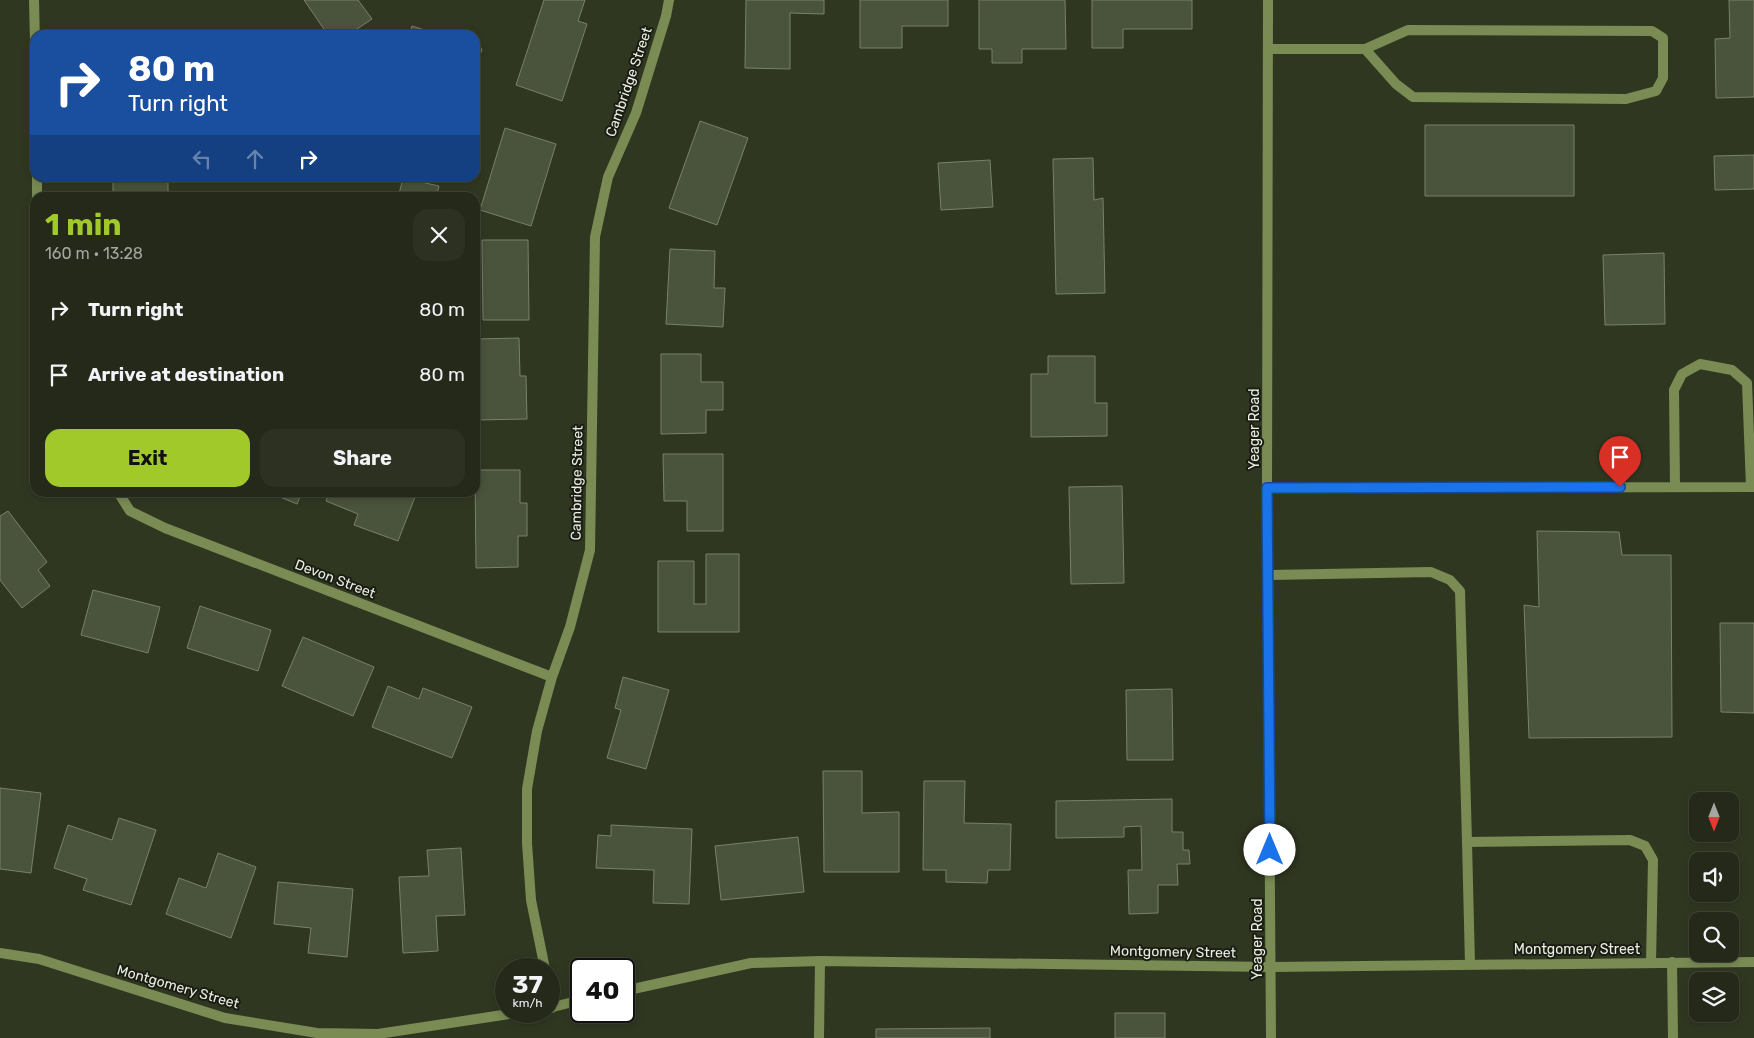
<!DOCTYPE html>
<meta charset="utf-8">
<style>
:root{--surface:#242919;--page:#2c3122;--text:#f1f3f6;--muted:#a3a6a2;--line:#414538;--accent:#a1c92a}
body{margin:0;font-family:Rubik,sans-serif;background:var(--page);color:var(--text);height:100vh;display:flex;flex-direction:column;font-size:19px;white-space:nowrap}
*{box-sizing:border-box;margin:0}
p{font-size:16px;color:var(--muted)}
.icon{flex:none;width:28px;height:28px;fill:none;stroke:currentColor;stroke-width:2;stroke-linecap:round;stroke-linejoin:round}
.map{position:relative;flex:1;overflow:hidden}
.drawer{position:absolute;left:30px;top:192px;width:450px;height:305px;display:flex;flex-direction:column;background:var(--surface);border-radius:15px;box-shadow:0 2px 8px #0003,0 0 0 1px var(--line)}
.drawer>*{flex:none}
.hud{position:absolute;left:30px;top:30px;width:450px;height:152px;border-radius:15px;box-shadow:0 2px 8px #0003,0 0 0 1px var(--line);background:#1a4fa0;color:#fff;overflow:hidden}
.needle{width:32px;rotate:180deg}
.controls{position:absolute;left:1689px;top:792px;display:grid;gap:10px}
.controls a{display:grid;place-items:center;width:50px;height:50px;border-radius:10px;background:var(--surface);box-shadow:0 2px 8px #0003,0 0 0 1px var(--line);font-size:25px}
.speed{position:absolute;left:495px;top:958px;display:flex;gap:10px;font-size:25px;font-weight:700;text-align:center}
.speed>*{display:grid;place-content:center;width:65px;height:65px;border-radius:50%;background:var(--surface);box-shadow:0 2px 8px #0003,0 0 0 1px var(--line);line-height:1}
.speed small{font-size:12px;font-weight:400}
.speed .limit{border:2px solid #111;border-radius:8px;background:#fff;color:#111}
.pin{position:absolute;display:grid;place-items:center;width:42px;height:42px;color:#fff;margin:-51px -21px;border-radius:50% 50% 50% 0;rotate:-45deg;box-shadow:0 0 5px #0007}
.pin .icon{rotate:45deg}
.me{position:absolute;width:55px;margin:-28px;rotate:0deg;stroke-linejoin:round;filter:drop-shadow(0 0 4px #0008)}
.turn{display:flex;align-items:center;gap:18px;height:105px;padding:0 15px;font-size:22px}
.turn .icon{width:65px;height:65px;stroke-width:2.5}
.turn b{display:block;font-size:35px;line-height:42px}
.lanes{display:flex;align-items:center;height:48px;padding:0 15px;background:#0003;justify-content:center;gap:25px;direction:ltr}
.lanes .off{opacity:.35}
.round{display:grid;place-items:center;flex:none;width:52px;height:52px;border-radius:15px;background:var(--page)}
.overview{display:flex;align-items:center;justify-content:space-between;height:85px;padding:0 15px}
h1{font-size:30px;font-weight:700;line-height:38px;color:var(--accent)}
.action{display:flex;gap:10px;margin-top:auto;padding:10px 15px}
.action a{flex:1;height:58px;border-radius:15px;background:var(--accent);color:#111;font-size:20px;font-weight:700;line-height:58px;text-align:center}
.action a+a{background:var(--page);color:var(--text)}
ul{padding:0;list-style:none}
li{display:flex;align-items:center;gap:15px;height:65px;padding:0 15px}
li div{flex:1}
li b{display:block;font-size:19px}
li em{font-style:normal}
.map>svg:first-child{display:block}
.building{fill:#4a533b;stroke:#798269}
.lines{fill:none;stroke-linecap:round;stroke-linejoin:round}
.service{stroke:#7a8c54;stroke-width:10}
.minor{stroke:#7a8c54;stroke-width:10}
.tertiary{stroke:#7a8c54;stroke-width:10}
.route-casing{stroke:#114b97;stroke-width:12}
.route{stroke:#1a73e8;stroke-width:9}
.labels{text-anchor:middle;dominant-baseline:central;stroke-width:4;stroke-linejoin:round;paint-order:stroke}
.street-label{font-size:14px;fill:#eaf0e1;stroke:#1a1d13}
</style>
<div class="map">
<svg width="1754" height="1038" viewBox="0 0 1754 1038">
<rect width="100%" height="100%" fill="#303721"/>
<!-- building -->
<path class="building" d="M304 0H358L372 19 348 35H328Z
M544 0H585L578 21 587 24 562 101 516 85Z
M746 0H824V14L790 13V69L745 68Z
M860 0H948V26H902V48H860Z
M979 0H1065L1066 49H1022V63H992V49H979Z
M1092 0H1192V29H1123V48H1092Z
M1729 0H1754V97L1716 98 1715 39 1730 38Z
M412 26 440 35H409Z
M475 46 482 49 475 71Z
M700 121 748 138 717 225 669 208Z
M1425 125H1574V196H1425Z
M505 128 556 144 531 226 480 210Z
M1754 155V189L1715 190 1714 156Z
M1093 158 1094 200 1103 198 1105 293 1056 294 1053 159Z
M990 160 993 207 941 210 938 163Z
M113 178H168V198H113Z
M403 178 439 186 436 198H398Z
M482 240H528L529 320H483Z
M670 249 715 251 714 288H725L723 327 666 324Z
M1664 253 1665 324 1605 325 1603 255Z
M519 338 520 376H526L527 419 476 420 475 339Z
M661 354H701V382H723V410H706V433L661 434Z
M1048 356H1095V403H1107V436L1031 437V374H1048Z
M663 454H723V531H687V501H664Z
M475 470H520V503H527V536H518V567L476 568Z
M1122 486 1124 583 1071 584 1069 487Z
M268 492H302L297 504Z
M329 492H404L415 497 398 541 354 525 358 514 326 501Z
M8 511 47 562 38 570 50 586 22 608 0 580V516Z
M1537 531 1619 532 1622 555H1671L1672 737 1529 738 1524 605 1539 607Z
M706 554H739V632H658V561H694V604H706Z
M93 590 160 607 148 653 81 635Z
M200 606 271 630 258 671 187 648Z
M1720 623H1754V713L1721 712Z
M303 637 374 667 353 716 282 686Z
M623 677 669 690 646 769 607 758 621 710 615 708Z
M388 686 419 699 423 688 472 707 452 758 372 727Z
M1172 689 1173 760H1127L1126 690Z
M823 771H862V813L899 812V872H824Z
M924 781H965L964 823 1011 824 1010 870H988L987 883 946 882V870H923Z
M0 788 41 793 31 873 0 869Z
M1172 799V832H1183V850H1189L1190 864H1177L1178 885H1158V913L1129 914 1128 870H1142L1141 826 1124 827V837L1056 838V801Z
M119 818 156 830 131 905 83 890 87 879 54 868 68 825 112 840Z
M611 825 692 829 689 904 653 903 654 870 596 868 598 835 611 836Z
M798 837 804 892 721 900 715 846Z
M461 848 465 915 436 916 438 951 403 953 399 877 429 876 427 850Z
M218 853 256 867 231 938 166 914 179 878 206 888Z
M278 882 353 889 347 957 308 953 311 928 274 924Z
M1115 1013H1165V1038H1115Z
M990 1028V1038H876V1029Z"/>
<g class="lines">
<!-- service -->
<path class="service" d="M1268 49H1365L1408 30 1652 31 1663 38V78L1656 91 1626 99 1413 97 1396 84 1365 49
M1675 487 1674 390 1682 374 1700 364 1732 370 1747 383 1751 487
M1267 488 1754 487
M1269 575 1431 572 1450 580 1460 591 1467 842 1630 840 1645 846 1653 860 1651 963
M1467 842 1470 964
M1672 962 1673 1038"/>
<!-- minor -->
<path class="minor" d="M34 0 35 42
M37 178V198
M118 492 130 511 165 528 552 677
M0 953 39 959 225 1018 317 1033 378 1034 529 1011
M545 969 531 900 527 843V789L537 731 552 677 570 627 590 550 595 237 608 177 636 113 666 16 669 0
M549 990 552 1008
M624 991 751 963 820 961 1271 967 1754 962
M549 1008 581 1000
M819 1038 820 961"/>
<!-- tertiary -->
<path class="tertiary" d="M1268 0 1267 488 1271 1038"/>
</g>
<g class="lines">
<defs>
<path id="route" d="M1270 850 1267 488 1620 487"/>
</defs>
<!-- route casing -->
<use href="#route" class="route-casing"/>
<!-- route -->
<use href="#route" class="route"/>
</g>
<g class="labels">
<!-- street labels -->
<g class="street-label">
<text transform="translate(629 82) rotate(-71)">Cambridge Street</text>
<text transform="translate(1254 429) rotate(-90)">Yeager Road</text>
<text transform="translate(577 483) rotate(-89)">Cambridge Street</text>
<text transform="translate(335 579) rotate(21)">Devon Street</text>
<text transform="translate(1257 939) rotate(-90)">Yeager Road</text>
<text x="1577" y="949">Montgomery Street</text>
<text transform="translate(1173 952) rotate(1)">Montgomery Street</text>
<text transform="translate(178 987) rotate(16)">Montgomery Street</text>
</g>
</g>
</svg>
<div class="controls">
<a><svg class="needle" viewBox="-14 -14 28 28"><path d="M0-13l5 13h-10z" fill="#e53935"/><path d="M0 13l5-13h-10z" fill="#a3a6a2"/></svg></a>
<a><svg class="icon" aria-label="sound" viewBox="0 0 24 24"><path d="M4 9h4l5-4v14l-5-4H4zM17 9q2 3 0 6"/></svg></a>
<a><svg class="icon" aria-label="search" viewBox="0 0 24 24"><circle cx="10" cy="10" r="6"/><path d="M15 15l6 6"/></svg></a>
<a><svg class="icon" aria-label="layers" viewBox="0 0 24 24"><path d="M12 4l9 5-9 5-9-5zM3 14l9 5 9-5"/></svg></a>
</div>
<div class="speed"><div>37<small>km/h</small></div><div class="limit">40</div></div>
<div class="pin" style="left:1620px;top:487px;background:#d93025"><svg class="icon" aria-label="arrive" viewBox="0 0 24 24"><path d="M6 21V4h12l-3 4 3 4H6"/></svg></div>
<svg class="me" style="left:1270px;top:850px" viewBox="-20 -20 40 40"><circle r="19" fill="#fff"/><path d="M0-13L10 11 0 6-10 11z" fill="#1a73e8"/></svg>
<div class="hud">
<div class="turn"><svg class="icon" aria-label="right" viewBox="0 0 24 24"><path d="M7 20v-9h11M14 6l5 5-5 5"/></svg><div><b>80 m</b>Turn right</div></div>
<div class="lanes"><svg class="icon off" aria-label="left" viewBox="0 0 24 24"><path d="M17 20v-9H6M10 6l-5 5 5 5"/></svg><svg class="icon off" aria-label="ahead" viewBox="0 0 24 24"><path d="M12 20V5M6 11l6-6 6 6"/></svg><svg class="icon" aria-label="right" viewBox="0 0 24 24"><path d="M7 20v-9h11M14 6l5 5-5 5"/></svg></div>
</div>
<section class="drawer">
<div class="overview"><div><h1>1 min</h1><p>160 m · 13:28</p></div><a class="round"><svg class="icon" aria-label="close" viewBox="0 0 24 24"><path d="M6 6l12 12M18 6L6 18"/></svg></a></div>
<ul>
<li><svg class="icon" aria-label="right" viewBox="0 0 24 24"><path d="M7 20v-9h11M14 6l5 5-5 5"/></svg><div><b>Turn right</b></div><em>80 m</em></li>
<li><svg class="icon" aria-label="arrive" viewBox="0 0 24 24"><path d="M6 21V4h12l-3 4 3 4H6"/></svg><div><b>Arrive at destination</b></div><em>80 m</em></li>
</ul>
<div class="action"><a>Exit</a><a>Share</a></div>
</section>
</div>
